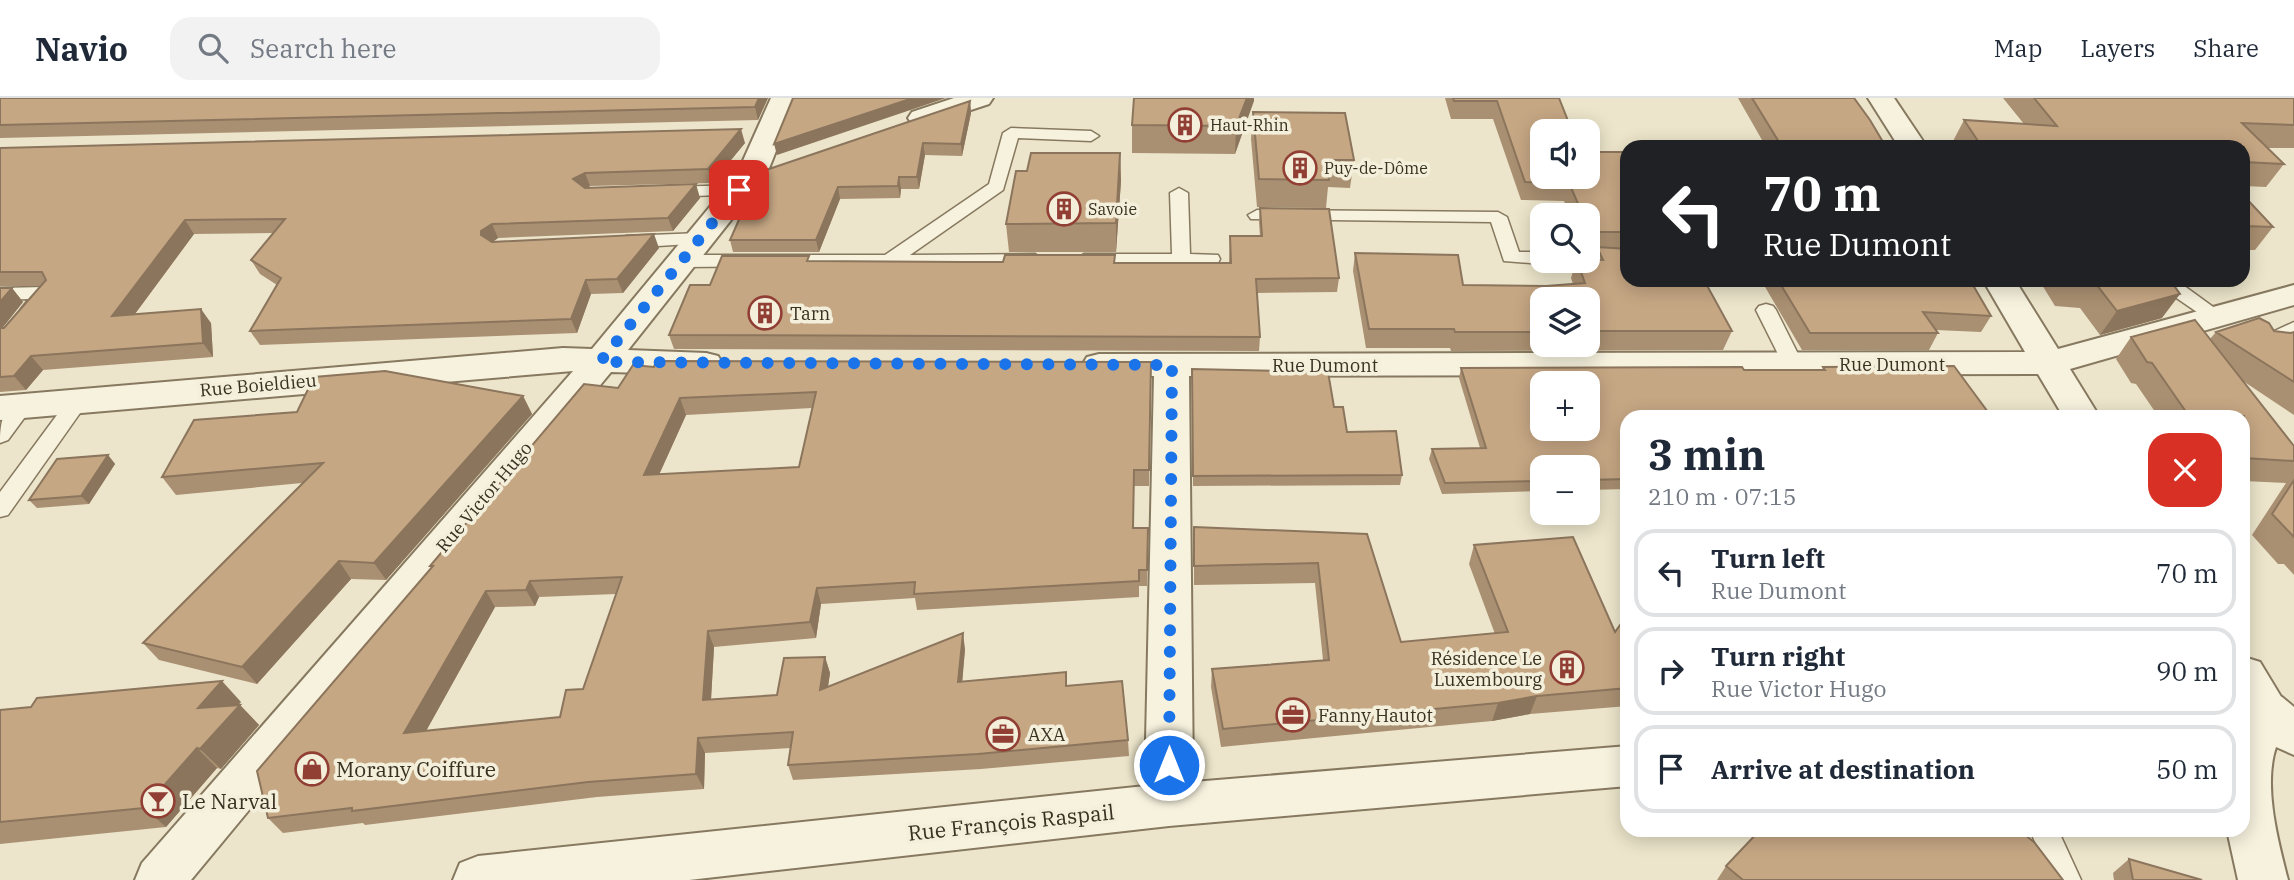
<!DOCTYPE html>
<meta charset="utf-8">
<style>
:root{--surface:#fff;--page:#f2f2f3;--text:#1f2937;--muted:#747a83;--line:#e0e1e3}
body{margin:0;font-family:"IBM Plex Serif",serif;background:var(--page);color:var(--text);height:100vh;display:flex;flex-direction:column;font-size:26px;white-space:nowrap}
*{box-sizing:border-box;margin:0}
p{font-size:23px;color:var(--muted)}
.icon{flex:none;width:38px;height:38px;fill:none;stroke:currentColor;stroke-width:2;stroke-linecap:round;stroke-linejoin:round}
.map{position:relative;flex:1;overflow:hidden}
.side{position:absolute;left:1620px;top:312px;width:630px;height:427px;display:flex;flex-direction:column;background:var(--surface);border-radius:21px;box-shadow:0 4px 18px #0003}
.side>*{flex:none}
.top-card{position:absolute;left:1620px;top:42px;width:630px;height:147px;border-radius:21px;box-shadow:0 4px 18px #0003;background:#202124;color:#fff;overflow:hidden}
.tools{position:absolute;left:1530px;top:21px;display:grid;gap:14px}
.tools a{display:grid;place-items:center;width:70px;height:70px;border-radius:14px;background:var(--surface);box-shadow:0 4px 18px #0003;font-size:35px}
.pin{position:absolute;display:grid;place-items:center;width:60px;height:60px;color:#fff;margin:-30px;border-radius:14px;box-shadow:0 4px 10px #0006}
.me{position:absolute;width:77px;margin:-38px;rotate:0deg;stroke-linejoin:round;filter:drop-shadow(0 0 5px #0008)}
.turn{display:flex;align-items:center;gap:24px;height:147px;padding:0 28px;font-size:32px}
.turn .icon{width:91px;height:91px;stroke-width:2.5}
.turn b{display:block;font-size:49px;line-height:60px}
.round{display:grid;place-items:center;flex:none;width:74px;height:74px;border-radius:21px;background:var(--page)}
.headline{display:flex;align-items:center;justify-content:space-between;height:119px;padding:0 28px}
h1{font-size:42px;font-weight:700;line-height:52px}
ul{padding:0;list-style:none}
li{display:flex;align-items:center;gap:21px;height:88px;margin:0 14px 10px;padding:0 14px;border:4px solid var(--line);border-radius:21px}
li div{flex:1}
li b{display:block;font-size:26px}
li em{font-style:normal}
header{display:flex;align-items:center;gap:42px;box-sizing:border-box;height:98px;padding:0 35px;background:var(--surface);border-bottom:2px solid var(--line)}
header strong{font-size:33px}
nav{display:flex;gap:38px;margin-inline-start:auto;font-size:24px}
.search{width:490px;height:63px;background:var(--page);display:flex;align-items:center;gap:18px;box-sizing:border-box;padding:0 24px;border-radius:21px;color:var(--muted);font-size:26px}
.map>svg:first-child{display:block}
.lines{fill:none;stroke-linecap:round;stroke-linejoin:round}
.service-casing{stroke:#877960;stroke-width:3}
.minor-casing{stroke:#877960;stroke-width:4}
.tertiary-casing{stroke:#877960;stroke-width:4}
.service{fill:#f7f2de;fill-rule:evenodd}
.minor{fill:#f7f2de;fill-rule:evenodd}
.tertiary{fill:#f7f2de;fill-rule:evenodd}
.wall{fill:#aa9072;fill-rule:evenodd}
.shaded-wall{fill:#8b755c}
.building{fill:#c6a784;stroke:#8b755c;stroke-width:2;fill-rule:evenodd}
.route{stroke:#1a73e8;stroke-width:12;stroke-dasharray:0 21.6}
.labels{text-anchor:middle;dominant-baseline:central;stroke-width:7;stroke-linejoin:round;paint-order:stroke}
.far-poi-label{font-size:16px;fill:#393022;stroke:#f3efda;text-anchor:start}
.poi-label{font-size:18px;fill:#393022;stroke:#f3efda;text-anchor:start}
.street-label{font-size:18px;fill:#393022;stroke:#f3efda}
.near-poi-label{font-size:21px;fill:#393022;stroke:#f3efda;text-anchor:start}
.near-street-label{font-size:21px;fill:#393022;stroke:#f3efda}
</style>
<header>
<strong>Navio</strong>
<div class="search"><svg class="icon" aria-label="search" viewBox="0 0 24 24"><circle cx="10" cy="10" r="6"/><path d="M15 15l6 6"/></svg>Search here</div>
<nav><a>Map</a><a>Layers</a><a>Share</a></nav>
</header>
<div class="map">
<svg width="2294" height="782" viewBox="0 0 2294 782">
<rect width="100%" height="100%" fill="#ece5cb"/>
<g class="lines">
<defs>
<path id="service" d="M1011 30 1091 33 1099 38 1091 43 1018 40 1003 92 910 157 1035 156 1044 162 1042 166 682 169 673 163 682 157H885L989 86 1003 35Z
M739 87 745 88 748 92 745 96 669 99 660 94 669 89Z
M1179 90 1188 95 1190 156 1218 157 1220 161 1218 165 1181 168 1077 166 1075 162 1084 156H1172L1170 95Z
M1257 112 1498 114 1507 119 1519 154H1542V163H1549L1542 166 1504 163 1491 124 1251 121 1248 117Z
M700 135 709 141 706 145 626 150 617 144 626 138Z
M1587 154 1628 155V167L1580 164 1587 163Z
M2158 182H2176L2227 219 2224 223H2210L2159 188Z
M45 189 55 195C47 206 39 219 24 215L21 211 29 201 0 202V190Z
M1766 206 1773 208 1776 212 1803 266 1800 271H1786L1783 266 1756 212 1759 208Z
M2294 224V238L2264 252 2257 251 2254 246 2257 241Z
M78 296 85 298 89 303 85 308 8 417 0 419V394L71 298Z
M22 301 30 303 33 308 8 342 0 345C0 327 2 307 22 301Z
M2030 732H2058L2081 782H2051Z"/>
<path id="minor" d="M771 0H797L766 78 628 252 706 255 718 258 723 266 718 274 706 277 611 274 191 782H135L142 765 573 273 0 322V298L563 250 592 251 737 76Z
M954 0H993L989 6 922 28 912 26 908 20 912 14Z
M1868 0H1894L1927 49H1899Z
M1983 182H2015L2058 251 2294 187V207L2070 271 2099 318H2063L2038 276 1189 278 1193 684 1628 648V688L1169 728 689 782H453L460 765 478 758 1145 688 1154 278H1099L1087 275 1082 267 1087 259 1099 256 2025 254Z
M2244 559 2260 564 2289 612 2282 625 2266 631 2244 633Z"/>
<path id="tertiary" d="M2266 593 2282 599 2294 609V657L2276 649C2263 688 2278 743 2288 782H2238L2227 732H2244V612L2250 599Z"/>
</defs>
<!-- service casing -->
<use href="#service" class="service-casing"/>
<!-- minor casing -->
<use href="#minor" class="minor-casing"/>
<!-- tertiary casing -->
<use href="#tertiary" class="tertiary-casing"/>
<!-- service -->
<use href="#service" class="service"/>
<!-- minor -->
<use href="#minor" class="minor"/>
<!-- tertiary -->
<use href="#tertiary" class="tertiary"/>
</g>
<!-- wall -->
<path class="wall" d="M0 0H768L758 22 0 40Z
M1134 0H1254L1235 56 1132 55V27Z
M1445 0H1559L1542 79 1628 54V182L1732 233 1723 252 1451 253 1450 250H1366L1353 173 1355 155 1463 187 1546 188 1573 186 1571 180 1576 163 1593 162 1596 152 1587 153V117H1570L1564 103 1521 102 1493 21H1451ZM1542 201H1587V247H1542Z
M1738 0H1752L1886 49H1766Z
M2003 0H2294V50H2267L2284 66 2266 89 2244 88V49H1955L1952 45 1964 22 2024 26Z
M970 3 971 15 962 58 925 57 919 91H901L900 100 840 101 819 154H733L730 142Z
M1253 14 1354 62 1350 90 1328 89 1326 110 1257 109 1251 41Z
M745 45 712 85 590 88 588 90 700 100 673 133 498 140 493 144 659 150 623 195 591 196 577 235 260 247 250 233 277 187 260 176 251 162 273 135 194 136 135 216 211 225 213 259 43 272 26 292 0 294V190H12L23 204 2 230H4L41 188H0V50Z
M1120 55 1121 83 1116 154H1009L1006 126 1027 73Z
M2244 98 2273 129 2255 152H2244Z
M1260 110 1339 180 1337 194 1257 195 1260 239 1259 253 674 251 669 237 710 187 810 163 1003 164 1115 157V165H1229L1230 138H1260L1259 124Z
M1761 182H1970L1991 218 1981 234 1936 232 1938 235 1929 252H1802Z
M2039 182H2170L2162 220 2100 237 2080 210 2055 208Z
M2274 233 2291 235 2294 234V317L2243 283 2294 348V477L2284 466H2278L2252 437 2286 385 2244 383V318H2158L2136 286 2131 285 2116 261 2131 239 2210 241 2216 234Z
M1151 264 1149 388H1134L1133 430H1148L1147 488H1139V499L917 512 915 500 821 506 816 540 714 549 711 602 777 597 825 559 830 575 828 589 965 551 962 583 1067 588 1128 642 1129 658 981 671 793 682 788 667 791 650 705 655 704 691 597 699 365 727 363 725 283 735 268 720 431 470 430 468 618 290 654 269ZM812 310 799 369 659 377 686 317ZM616 496 583 591 560 619 426 633 495 509 535 508 539 499Z
M1954 268 1628 318V391L1587 392V369H1542V393L1442 396 1429 361 1432 351 1480 350 1459 280 1461 270 1822 272 1823 269Z
M1192 281 1334 309 1347 334 1402 377 1400 387 1193 388Z
M523 298 532 316 386 482 351 481 257 586 159 562 143 545 302 385 176 397 162 379Z
M108 357 115 366 89 406 37 410 29 402Z
M1194 429 1367 436 1401 544 1495 536 1469 466 1474 447 1615 534 1628 516V608L1530 616 1492 623 1221 649 1211 589 1212 571 1323 562 1315 485 1194 487Z
M241 604 238 607H240L259 627 221 671 217 670 166 729 0 746V612Z
M2129 761 2202 782H2114L2113 775Z
M1726 768 2063 782H1717Z"/>
<!-- shaded-wall -->
<path class="shaded-wall" d="M759 0H768L758 22 755 9Z
M913 0H946L777 57 774 46Z
M1247 0H1254V3L1235 56 1236 28Z
M970 3 971 15 962 58 961 46Z
M741 31 745 45 712 85 708 71Z
M923 45 925 57 919 91 917 79Z
M1120 55 1121 83 1116 154V125Z
M585 75 590 88 579 95 573 81Z
M899 79 901 91 900 100 898 88Z
M696 86 700 100 673 133 668 120Z
M838 89 840 101 819 154 816 142Z
M185 122 194 136 123 232 112 218Z
M492 126 498 140 488 147 481 137V133Z
M654 136 659 150 623 195 617 181Z
M586 182 591 196 577 235 571 221Z
M12 190 23 204 0 233V204Z
M2180 196 2162 220 2100 237 2117 213Z
M201 211 211 225 213 259 203 245Z
M31 258 43 272 26 292 14 278Z
M523 298 532 316 386 482 374 465Z
M680 300 686 317 651 394 644 377Z
M108 357 115 366 89 406 81 398Z
M339 463 351 481 257 586 242 569Z
M530 483 539 499 535 508 526 492Z
M817 490 821 506 816 540 810 524Z
M486 493 495 509 416 651 404 635Z
M708 533 714 549 710 618 703 602Z
M963 535 965 551 961 599 958 584Z
M825 559 830 575 825 608 820 592Z
M222 583 241 604 217 630 198 610Z
M1537 598 1530 616 1492 623 1498 605Z
M240 607 259 627 221 671 200 651Z
M698 640 705 655 704 691 696 676Z
M197 650 217 670 166 729 144 710Z"/>
<!-- building -->
<path class="building" d="M0 0H759L755 9 0 27Z
M793 0H913L774 46Z
M1134 0H1247L1236 28 1132 27Z
M1453 0H1559L1572 33H1542V79H1587V54H1628V134H1591L1587 126V117H1583L1569 85 1525 84 1497 3H1454Z
M1752 0H1854L1870 22 1886 49H1782Z
M2034 0H2294V27L2242 25 2284 66 2244 64V49H1982L1964 22 2057 28Z
M970 3 961 46 923 45 917 79H899L898 88 838 89 816 142H730L760 74Z
M1253 14 1345 15 1354 62H1326L1329 82 1259 81Z
M741 31 708 71 585 75 573 81 585 90 696 86 668 120 492 126 481 133V137L492 144 654 136 617 181 586 182 571 221 250 233 281 180 251 162 285 121 185 122 112 218 201 211 203 245 31 258 14 278 0 279V230H4L46 182 42 174H0V50Z
M1031 55H1120L1116 125 1006 126 1016 73H1027Z
M2244 98 2273 129 2244 128Z
M1260 110 1329 111 1339 180 1256 181 1260 239 669 237 690 187H710L722 158H809L807 163 963 164H1003L1005 157H1115L1114 165H1231L1230 138H1262Z
M1597 149 1628 151V182H1704L1732 233H1587V201H1542V234H1455L1454 231H1369L1355 155 1458 157 1463 187 1546 188 1585 185 1577 163H1587V161L1603 162Z
M1778 182H1970L1991 218 1923 214 1938 235H1810Z
M2069 182H2170L2180 196 2117 213 2096 186 2071 184Z
M0 190H12L0 204Z
M2259 220 2269 225 2274 233 2291 235 2294 234V284L2216 234Z
M2195 222 2294 348V363L2244 360V318H2189L2152 265 2147 264 2131 239Z
M656 263 1151 264 1149 372H1134L1133 430H1148L1147 472H1139V483L914 496 915 484 817 490 810 524 708 533 703 602 777 597 784 560 825 559 820 592 963 535 958 584 1066 574V588L1122 583 1128 642 978 656 788 667 793 634 698 640 696 676 588 684 352 713V710L268 720 257 673 433 468H430L584 286 618 290 633 267 654 269ZM816 294 799 369 644 377 680 300ZM622 479 583 591 566 592 560 619 404 635 486 493 526 492 530 483Z
M1954 268 1988 314 2046 315 2049 318H1628V381L1587 382V369H1542V383L1445 385 1432 351 1486 350 1461 270 1742 269 1744 272H1825L1823 269ZM1542 285H1587V331H1542Z
M1192 271 1328 274 1334 309H1343L1347 334 1396 333 1402 377 1193 378Z
M385 273 523 298 374 465 339 463 242 569 143 545 323 365 162 379 194 322 297 314 314 279Z
M108 357 81 398 29 402 57 361Z
M2294 382V439L2272 416Z
M1194 429 1367 436 1401 544 1508 534 1474 447 1573 439 1615 534 1628 516V590L1537 598 1498 605 1223 631 1212 571 1329 562 1318 465 1194 468Z
M222 583 198 610 240 607 200 651 197 650 144 710 0 724V612L31 609 37 600Z
M1760 732H2019L2034 744 2063 782H1743L1726 768Z
M2129 761 2202 782H2133Z"/>
<g class="lines">
<!-- route -->
<path class="route" d="M739 92 600 264 1172 267 1169 667"/>
</g>
<!-- icons -->
<defs>
<symbol id="building-ring" viewBox="-11 -11 22 22"><circle r="9.5" fill="#f3efda" stroke="#913f35" stroke-width="1.5"/><path d="M-4-6H4V6H1V3H-1V6H-4ZM-2.5-4.3h1.7v1.8h-1.7ZM.8-4.3h1.7v1.8H.8ZM-2.5-1h1.7V.8h-1.7ZM.8-1h1.7V.8H.8Z" fill="#913f35"/></symbol>
<symbol id="office-ring" viewBox="-11 -11 22 22"><circle r="9.5" fill="#f3efda" stroke="#913f35" stroke-width="1.5"/><path d="M-6-3h4V-5.5h4V-3h4V5H-6ZM-1-4.5V-3h2v-1.5ZM-6 0V1H6V0Z" fill="#913f35"/></symbol>
<symbol id="shop-ring" viewBox="-11 -11 22 22"><circle r="9.5" fill="#f3efda" stroke="#913f35" stroke-width="1.5"/><path d="M-5-2.5h2.3a2.7 3.5 0 0 1 5.4 0H5L5.5 6h-11ZM-1.5-2.5h3a1.5 2.3 0 0 0-3 0Z" fill="#913f35"/></symbol>
<symbol id="bar-ring" viewBox="-11 -11 22 22"><circle r="9.5" fill="#f3efda" stroke="#913f35" stroke-width="1.5"/><path d="M-6-5H6L.8 .8V4.5H3.5V6h-7V4.5H-.8V.8Z" fill="#913f35"/></symbol>
</defs>
<g fill-rule="evenodd">
<use href="#building-ring" x="1166" y="8" width="38" height="38"/>
<use href="#building-ring" x="1281" y="51" width="38" height="38"/>
<use href="#building-ring" x="1045" y="92" width="38" height="38"/>
<use href="#building-ring" x="746" y="196" width="38" height="38"/>
<use href="#building-ring" x="1548" y="551" width="38" height="38"/>
<use href="#office-ring" x="1274" y="598" width="38" height="38"/>
<use href="#office-ring" x="984" y="617" width="38" height="38"/>
<use href="#shop-ring" x="293" y="652" width="38" height="38"/>
<use href="#bar-ring" x="139" y="684" width="38" height="38"/>
</g>
<g class="labels">
<!-- far-poi labels -->
<g class="far-poi-label">
<text x="1210" y="27">Haut-Rhin</text>
<text x="1324" y="70">Puy-de-Dôme</text>
<text x="1088" y="111">Savoie</text>
</g>
<!-- poi labels -->
<g class="poi-label">
<text x="790" y="215">Tarn</text>
<text x="1542" y="560" text-anchor="end">Résidence Le<tspan x="1542" dy="21">Luxembourg</tspan></text>
<text x="1318" y="617">Fanny Hautot</text>
<text x="1028" y="636">AXA</text>
</g>
<!-- street labels -->
<g class="street-label">
<text x="1892" y="266">Rue Dumont</text>
<text x="1325" y="267">Rue Dumont</text>
<text transform="translate(258 287) rotate(-5)">Rue Boieldieu</text>
<text transform="translate(484 399) rotate(-50)">Rue Victor Hugo</text>
</g>
<!-- near-poi labels -->
<g class="near-poi-label">
<text x="336" y="671">Morany Coiffure</text>
<text x="182" y="703">Le Narval</text>
</g>
<!-- near-street labels -->
<g class="near-street-label">
<text transform="translate(1011 724) rotate(-6)">Rue François Raspail</text>
</g>
</g>
</svg>
<div class="tools">
<a><svg class="icon" aria-label="sound" viewBox="0 0 24 24"><path d="M4 9h4l5-4v14l-5-4H4zM17 9q2 3 0 6"/></svg></a>
<a><svg class="icon" aria-label="search" viewBox="0 0 24 24"><circle cx="10" cy="10" r="6"/><path d="M15 15l6 6"/></svg></a>
<a><svg class="icon" aria-label="layers" viewBox="0 0 24 24"><path d="M12 4l9 5-9 5-9-5zM3 14l9 5 9-5"/></svg></a>
<a>+</a>
<a>−</a>
</div>
<div class="pin" style="left:739px;top:92px;background:#d93025"><svg class="icon" aria-label="arrive" viewBox="0 0 24 24"><path d="M6 21V4h12l-3 4 3 4H6"/></svg></div>
<svg class="me" style="left:1169px;top:667px" viewBox="-20 -20 40 40"><circle r="17" fill="#1a73e8" stroke="#fff" stroke-width="3"/><path d="M0-11L8 9 0 5-8 9z" fill="#fff"/></svg>
<div class="top-card">
<div class="turn"><svg class="icon" aria-label="left" viewBox="0 0 24 24"><path d="M17 20v-9H6M10 6l-5 5 5 5"/></svg><div><b>70 m</b>Rue Dumont</div></div>
</div>
<section class="side">
<div class="headline"><div><h1>3 min</h1><p>210 m · 07:15</p></div><a class="round" style="background:#d93025;color:#fff"><svg class="icon" aria-label="close" viewBox="0 0 24 24"><path d="M6 6l12 12M18 6L6 18"/></svg></a></div>
<ul>
<li><svg class="icon" aria-label="left" viewBox="0 0 24 24"><path d="M17 20v-9H6M10 6l-5 5 5 5"/></svg><div><b>Turn left</b><p>Rue Dumont</p></div><em>70 m</em></li>
<li><svg class="icon" aria-label="right" viewBox="0 0 24 24"><path d="M7 20v-9h11M14 6l5 5-5 5"/></svg><div><b>Turn right</b><p>Rue Victor Hugo</p></div><em>90 m</em></li>
<li><svg class="icon" aria-label="arrive" viewBox="0 0 24 24"><path d="M6 21V4h12l-3 4 3 4H6"/></svg><div><b>Arrive at destination</b></div><em>50 m</em></li>
</ul>
</section>
</div>
